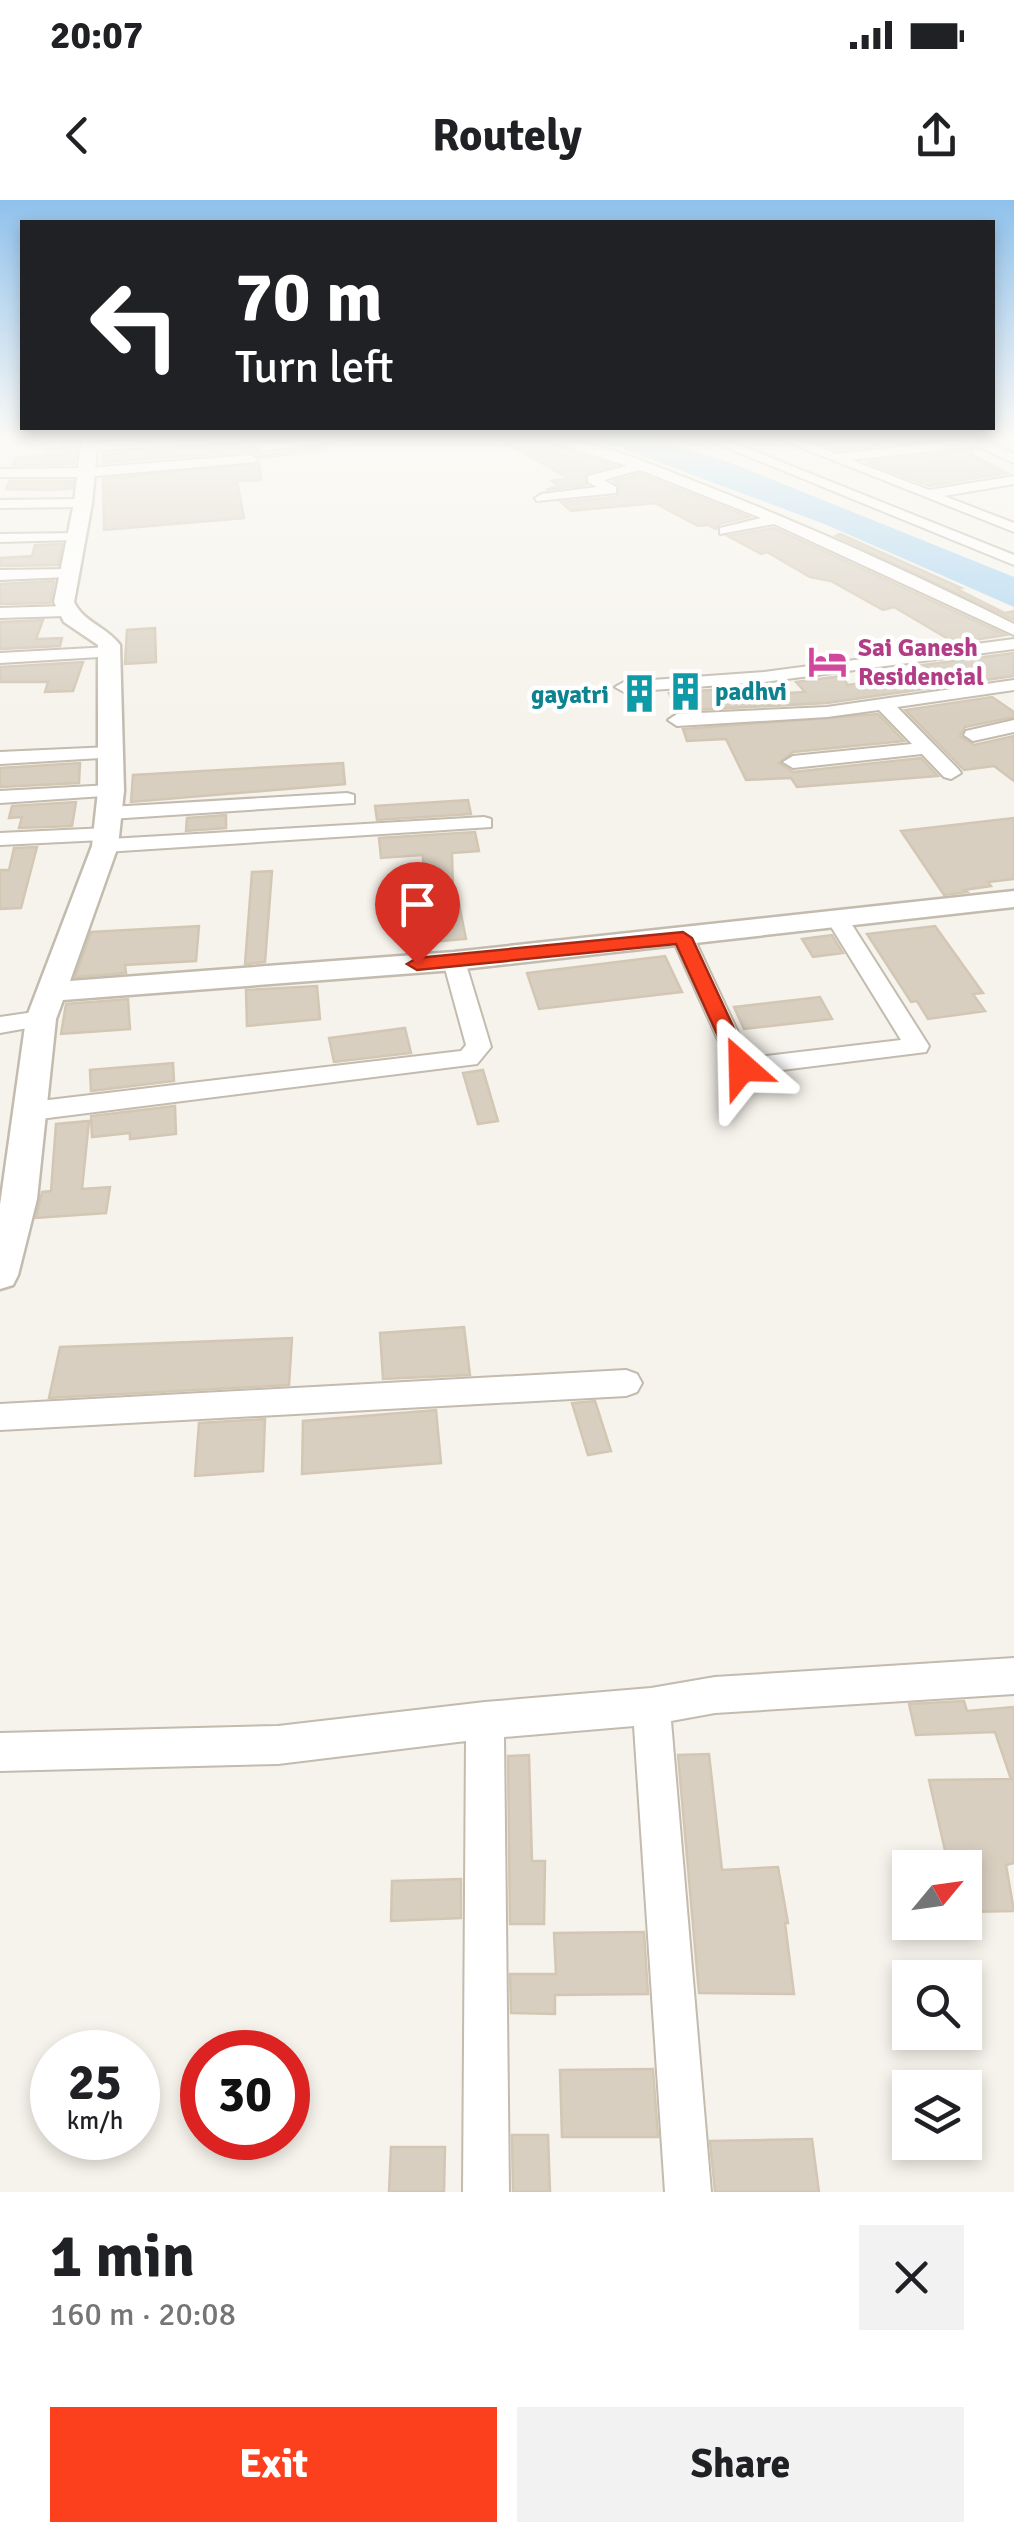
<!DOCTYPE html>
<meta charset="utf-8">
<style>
:root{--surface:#fff;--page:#f2f2f2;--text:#202124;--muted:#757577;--accent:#fc3f1d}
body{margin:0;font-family:Signika,sans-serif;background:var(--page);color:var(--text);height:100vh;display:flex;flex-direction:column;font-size:38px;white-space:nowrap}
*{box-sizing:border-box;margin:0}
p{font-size:32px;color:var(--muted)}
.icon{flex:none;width:55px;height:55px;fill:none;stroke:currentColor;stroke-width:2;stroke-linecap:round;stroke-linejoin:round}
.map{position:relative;height:1992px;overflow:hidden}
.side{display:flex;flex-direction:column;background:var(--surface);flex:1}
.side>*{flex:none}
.banner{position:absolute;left:20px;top:20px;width:975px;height:210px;border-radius:0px;box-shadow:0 5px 15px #0003;background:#202124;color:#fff;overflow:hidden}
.needle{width:65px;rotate:61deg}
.fabs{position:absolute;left:892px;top:1650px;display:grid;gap:20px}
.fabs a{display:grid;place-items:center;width:90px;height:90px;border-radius:0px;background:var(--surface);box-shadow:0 5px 15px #0003;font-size:50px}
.speed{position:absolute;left:30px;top:1830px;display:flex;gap:20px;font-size:50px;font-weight:700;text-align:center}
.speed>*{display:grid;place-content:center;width:130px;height:130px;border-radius:50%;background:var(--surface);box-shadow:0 5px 15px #0003;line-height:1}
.speed small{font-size:25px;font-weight:400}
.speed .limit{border:15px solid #d22;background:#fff;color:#111}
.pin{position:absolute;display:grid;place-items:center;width:85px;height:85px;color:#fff;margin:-102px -42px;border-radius:50% 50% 50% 0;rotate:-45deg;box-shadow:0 0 10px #0007}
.pin .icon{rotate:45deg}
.me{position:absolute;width:110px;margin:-55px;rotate:335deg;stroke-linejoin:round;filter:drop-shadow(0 0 8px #0008)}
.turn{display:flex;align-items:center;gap:35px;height:210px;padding:0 50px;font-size:45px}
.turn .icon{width:130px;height:130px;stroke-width:2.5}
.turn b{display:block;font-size:70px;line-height:85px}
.round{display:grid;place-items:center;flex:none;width:105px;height:105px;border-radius:0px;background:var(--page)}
.summary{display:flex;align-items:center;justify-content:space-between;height:170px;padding:0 50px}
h1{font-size:60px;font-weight:700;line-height:75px}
.primary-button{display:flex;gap:20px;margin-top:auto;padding:20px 50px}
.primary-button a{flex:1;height:115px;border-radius:0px;background:var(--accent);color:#fff;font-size:40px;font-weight:700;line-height:115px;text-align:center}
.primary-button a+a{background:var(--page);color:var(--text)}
.status{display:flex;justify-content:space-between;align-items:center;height:70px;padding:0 50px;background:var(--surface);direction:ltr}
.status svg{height:28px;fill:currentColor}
header{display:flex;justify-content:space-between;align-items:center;height:130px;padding:0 50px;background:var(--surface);font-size:45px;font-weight:700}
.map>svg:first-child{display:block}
.water{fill:#a9d4f2}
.building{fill:#d8cfc1;stroke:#d3c7b4;stroke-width:2.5}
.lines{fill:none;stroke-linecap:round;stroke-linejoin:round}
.minor-casing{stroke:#c2bbae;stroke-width:4}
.tertiary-casing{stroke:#c2bbae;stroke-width:5}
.minor{fill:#fff;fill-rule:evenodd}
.tertiary{fill:#fff;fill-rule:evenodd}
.route{fill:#fc3f1d;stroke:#a42913;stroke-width:2.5}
.labels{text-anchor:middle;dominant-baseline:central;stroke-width:9;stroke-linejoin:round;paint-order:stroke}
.far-hotel-label{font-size:25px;font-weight:bold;fill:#b23c85;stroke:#fff;text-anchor:start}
.far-culture-label{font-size:25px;font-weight:bold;fill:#0d838f;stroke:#fff;text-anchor:start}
</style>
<div class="status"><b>20:07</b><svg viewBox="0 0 49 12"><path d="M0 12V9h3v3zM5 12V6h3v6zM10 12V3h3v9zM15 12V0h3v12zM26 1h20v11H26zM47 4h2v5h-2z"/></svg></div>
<header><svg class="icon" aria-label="back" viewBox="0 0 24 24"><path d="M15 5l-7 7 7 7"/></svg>Routely<svg class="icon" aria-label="share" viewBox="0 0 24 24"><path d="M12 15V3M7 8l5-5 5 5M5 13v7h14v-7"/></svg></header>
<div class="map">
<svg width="1014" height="1992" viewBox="0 0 1014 1992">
<rect width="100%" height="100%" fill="#f6f3ec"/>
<!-- water -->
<path class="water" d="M580 237H646L731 263 1014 377V407L827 325 621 248Z"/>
<!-- building -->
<path class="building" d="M496 237H534L614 266 585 274 586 285 546 290 558 286 552 281 568 278Z
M804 237H953L838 250Z
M250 238 254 250 264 255 326 246V250L260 258 250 251 103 263V254L241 245Z
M78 240 75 264 13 265 16 257 45 256 47 249H62L64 242Z
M973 250V255L1007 273 929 286 867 262Z
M259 263 261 280 237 281 244 318 104 330 103 279Z
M640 274 749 317 719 324 716 329 708 325 698 326 655 303 571 311 561 302 616 297 620 287 614 281Z
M9 281H73L72 288 52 290 6 289Z
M774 328 1006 435 955 443 894 407 883 410 831 381 810 377 767 352 761 354 728 336Z
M840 334 961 388 957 389 1005 413 1014 411V420L836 336Z
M62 344 58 365 0 366V358L32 356 35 345Z
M54 381 50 403 0 404V384Z
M43 420 36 439 62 438 60 446 0 449V422Z
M155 428 156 462 125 464 127 430Z
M1014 453V476L827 503 676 511 669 493 749 487 754 495 805 492 796 482 841 476 848 485 935 472 923 465Z
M83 462 73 491 45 492 48 482H0V467Z
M992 497 1014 512V517L965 527 960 536 974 545 1014 536V581L994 566 964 570 905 510Z
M878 514 904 541 793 552 779 563 793 572 921 558 938 576 797 587 791 578 746 580 726 539 687 541 683 529Z
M80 563 79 583 0 587V568Z
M343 563 345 584 131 602 133 575Z
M468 600 471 614 377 620 375 606Z
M76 602 72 626 19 628 22 617 9 618 12 606Z
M226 615V628L186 631 187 618Z
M1014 618V679L988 682 991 686 964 690 967 692 944 695 901 631Z
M475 632 479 651 452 653 453 694H457L466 739 432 742 423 692V655L381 658 379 638Z
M37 647 21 708 0 709V670H9L14 648Z
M272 671 265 762 245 764 252 672Z
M199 726 196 761 125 765 126 773 75 777 91 732Z
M935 726 983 793 973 794 985 811 928 819 917 801 911 802 867 734Z
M832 735 843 753 813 757 802 739Z
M665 756 682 792 539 809 527 773Z
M317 786 320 819 247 826 246 790Z
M820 797 832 819 744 829 734 807Z
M128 799 130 829 61 834 66 804Z
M405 828 411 853 334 862 329 838Z
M173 863 174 881 91 891 90 870Z
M483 870 498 921 478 924 463 873Z
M175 906 176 934 130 939V933L92 937 91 916Z
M89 921 82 989 110 987 106 1013 36 1018 42 992 51 991 56 924Z
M464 1127 470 1175 383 1179 380 1133Z
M292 1138 289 1185 49 1198 60 1147Z
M595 1201 611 1251 588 1255 572 1203Z
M436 1210 441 1263 302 1274 303 1221Z
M265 1219 263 1271 195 1276 199 1223Z
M964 1501 967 1511 1014 1507V1663L1006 1665 1014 1711 965 1712V1668H949L929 1580 1011 1579 995 1532 916 1535 909 1504Z
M709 1554 722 1670 778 1667 788 1723H785L794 1794 699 1793 678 1555Z
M529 1555 532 1661H545L544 1724H510L508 1556Z
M461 1679V1718L391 1721 392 1681Z
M644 1732 648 1794 555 1795V1814L511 1813 510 1774H556L554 1733Z
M653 1869 658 1937H562L560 1870Z
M512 1935H548L550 1992H513Z
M812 1939 819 1992H715L710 1941Z
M391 1947H445L444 1992H389Z"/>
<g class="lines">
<defs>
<path id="minor" d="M181 237H247L241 241 89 251 82 247 89 243Z
M254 237H266L268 243 361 237 263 251 256 247Z
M538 237C592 237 649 264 699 283 806 325 911 372 1014 424V435L774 324 720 334V328L761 318 640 270 604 280 616 287V293L537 301 535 298 542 294 597 287 588 282V276L627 266Z
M701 237H719L1014 355V365Z
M775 237H793L837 254 978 238 1014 254V263L976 246 851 260 929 290 1014 276V284L944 296 1014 323V332Z
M250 255 257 259 255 262 85 277H0V269L90 268Z
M0 300 83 299 90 303 83 307 0 308Z
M80 333V339L75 340 0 342V334Z
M73 369 76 372 68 377 0 380V370Z
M0 408 66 406 74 411 66 416 0 418Z
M1014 439V449L764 482 624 492 615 487 624 482 764 472Z
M110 447 119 452 116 456 0 463V453Z
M1014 480V490L897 507 958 569 961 573 951 579 944 577 922 554 793 568 783 562 793 556 912 544 879 510 827 517 677 526 668 520 677 514 827 507Z
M1014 520V532L973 541 964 535 966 531Z
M110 547 119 553 117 557 0 564V552Z
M111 585 118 587V595L0 603V591Z
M347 593 354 595V603L110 619 100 613 110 607Z
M484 617 491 619V627L105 652 95 646 103 640 0 645V633L107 628 117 634 110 639Z
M838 713 849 720 929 846 926 852 742 875 733 873 672 738 683 731 694 738 750 858 901 840 827 720Z
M454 754 465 761 491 847 477 864 32 920 23 917 19 911 23 905 32 902 461 851 466 845 443 761Z
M41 811 53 819 50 824 0 833V817Z
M626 1170 637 1174 642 1183 637 1192 626 1196 0 1230V1204Z
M1014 1458V1494L715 1513 671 1521 711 1992H665L634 1526 504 1537 509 1992H463L466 1541 278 1564 0 1571V1533L278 1526 485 1502 651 1488 715 1477Z"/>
<path id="tertiary" d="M82 237H98L92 303 74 402C83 422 107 427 120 445L124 591 118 646 70 781 454 752 1014 691V707L454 770 63 800 56 819 37 999 18 1075 13 1085 0 1089V1005L26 819 92 646 98 591V445L64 422 54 402 74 303Z"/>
</defs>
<!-- minor casing -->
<use href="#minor" class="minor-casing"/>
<!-- tertiary casing -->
<use href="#tertiary" class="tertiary-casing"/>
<!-- minor -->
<use href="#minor" class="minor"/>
<!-- tertiary -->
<use href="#tertiary" class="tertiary"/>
</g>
<!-- sky -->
<linearGradient id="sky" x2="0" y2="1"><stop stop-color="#8fc1ec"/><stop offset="0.46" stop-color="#fbfaf6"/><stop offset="1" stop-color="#fbfaf6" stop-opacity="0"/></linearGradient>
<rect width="1014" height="516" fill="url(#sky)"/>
<!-- route -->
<path class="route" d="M683 732 692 738 752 867 749 872H735L732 867 676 744 417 770 407 764 417 758Z"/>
<!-- icons -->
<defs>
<symbol id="hotel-bare" viewBox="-9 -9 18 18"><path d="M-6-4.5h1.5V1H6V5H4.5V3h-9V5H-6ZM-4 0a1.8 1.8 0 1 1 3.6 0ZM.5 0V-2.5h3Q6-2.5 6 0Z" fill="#d1479c" stroke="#fff" stroke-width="2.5" paint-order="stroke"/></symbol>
<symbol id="building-bare" viewBox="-9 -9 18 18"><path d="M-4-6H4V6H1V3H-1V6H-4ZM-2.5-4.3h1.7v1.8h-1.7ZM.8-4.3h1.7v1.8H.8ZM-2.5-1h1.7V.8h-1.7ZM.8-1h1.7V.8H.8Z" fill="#0f9aa8" stroke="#fff" stroke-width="2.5" paint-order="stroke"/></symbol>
</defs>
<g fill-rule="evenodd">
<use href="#hotel-bare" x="800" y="434" width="55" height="55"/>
<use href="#building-bare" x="658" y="464" width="55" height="55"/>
<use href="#building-bare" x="612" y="466" width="55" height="55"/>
</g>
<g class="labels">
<!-- far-hotel labels -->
<g class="far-hotel-label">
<text x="858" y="447">Sai Ganesh<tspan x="858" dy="29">Residencial</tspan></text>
</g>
<!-- far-culture labels -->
<g class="far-culture-label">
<text x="715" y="491">padhvi</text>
<text x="609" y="494" text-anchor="end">gayatri</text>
</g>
</g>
</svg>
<div class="fabs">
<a><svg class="needle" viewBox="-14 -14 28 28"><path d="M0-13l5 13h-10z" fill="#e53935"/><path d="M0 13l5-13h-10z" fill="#757577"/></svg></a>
<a><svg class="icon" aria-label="search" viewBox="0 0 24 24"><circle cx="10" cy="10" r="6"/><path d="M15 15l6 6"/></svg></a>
<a><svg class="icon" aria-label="layers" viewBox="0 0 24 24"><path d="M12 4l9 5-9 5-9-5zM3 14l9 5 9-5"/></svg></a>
</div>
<div class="speed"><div>25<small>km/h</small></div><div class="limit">30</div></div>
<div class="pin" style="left:417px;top:764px;background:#d93025"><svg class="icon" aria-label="arrive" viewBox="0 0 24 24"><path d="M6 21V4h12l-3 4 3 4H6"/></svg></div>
<svg class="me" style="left:742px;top:867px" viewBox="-20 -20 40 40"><path d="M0-17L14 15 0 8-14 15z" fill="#fc3f1d" stroke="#fff" stroke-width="4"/></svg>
<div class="banner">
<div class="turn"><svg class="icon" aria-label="left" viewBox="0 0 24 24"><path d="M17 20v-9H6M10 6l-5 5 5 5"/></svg><div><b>70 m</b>Turn left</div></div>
</div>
</div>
<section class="side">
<div class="summary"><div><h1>1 min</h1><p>160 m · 20:08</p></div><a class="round"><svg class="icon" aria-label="close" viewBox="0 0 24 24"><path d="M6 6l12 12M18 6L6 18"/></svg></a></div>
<div class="primary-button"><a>Exit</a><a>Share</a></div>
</section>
